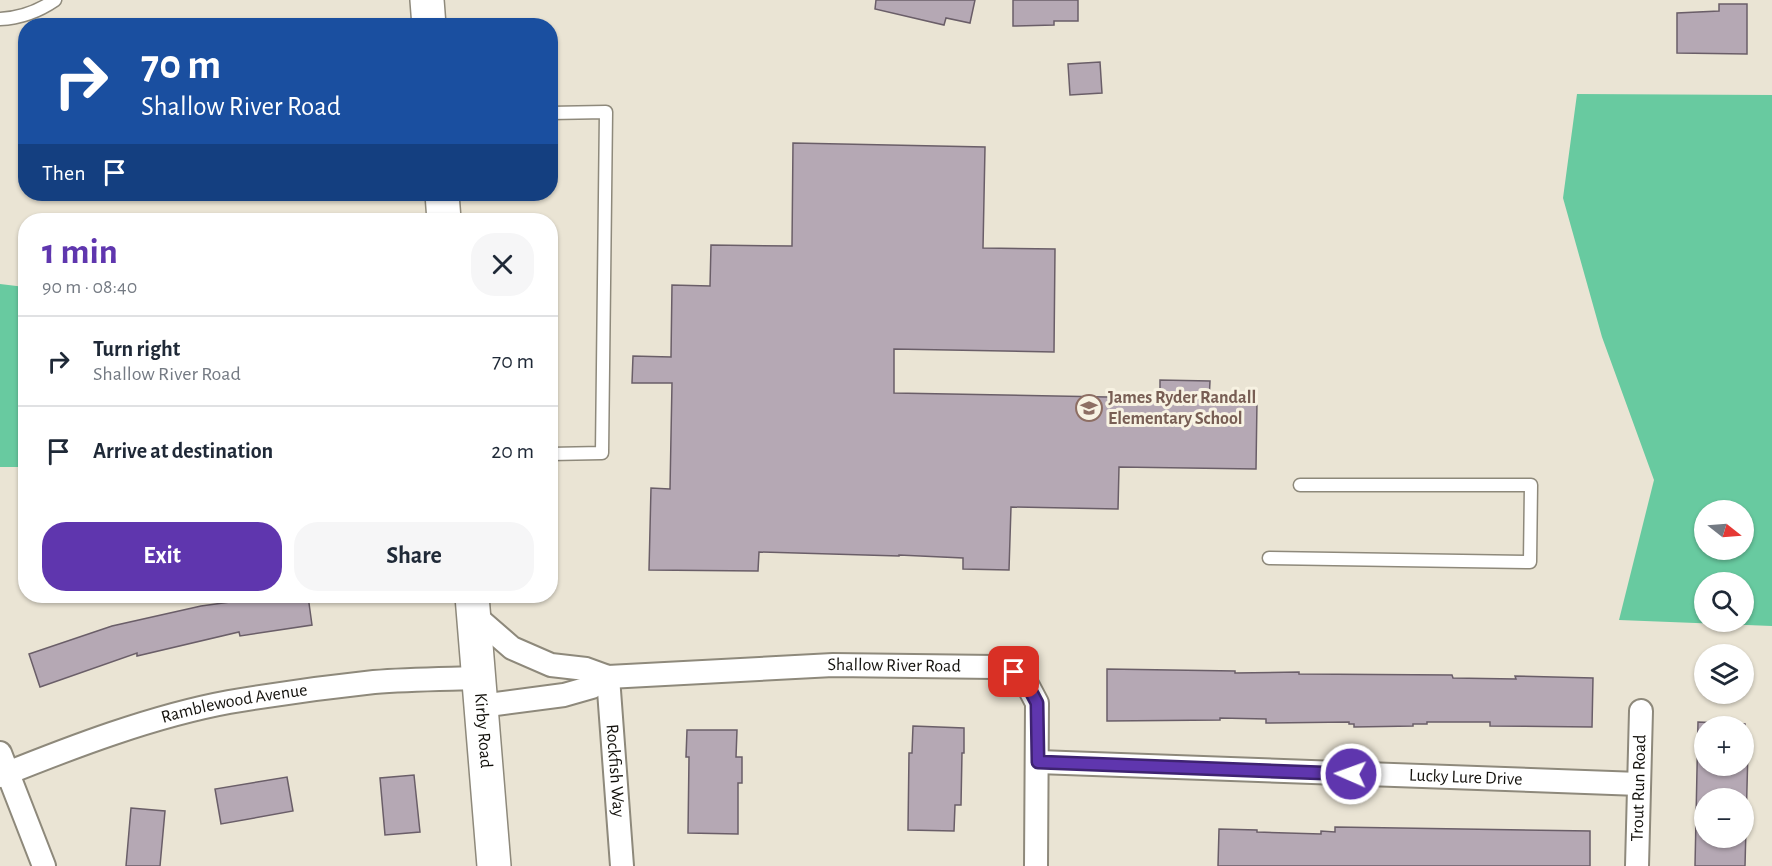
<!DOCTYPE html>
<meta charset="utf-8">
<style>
:root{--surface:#fff;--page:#f6f6f7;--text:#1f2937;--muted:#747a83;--line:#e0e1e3;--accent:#5f36ae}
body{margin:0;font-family:"Alegreya Sans",sans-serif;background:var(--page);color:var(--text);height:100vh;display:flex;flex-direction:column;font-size:22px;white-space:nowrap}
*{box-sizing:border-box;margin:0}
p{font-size:20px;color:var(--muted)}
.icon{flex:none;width:33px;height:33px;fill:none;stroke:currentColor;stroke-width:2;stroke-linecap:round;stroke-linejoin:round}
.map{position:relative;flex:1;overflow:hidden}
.details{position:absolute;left:18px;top:213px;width:540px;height:390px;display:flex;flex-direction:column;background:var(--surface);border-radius:24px;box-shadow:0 2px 4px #0004}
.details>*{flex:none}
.banner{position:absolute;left:18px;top:18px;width:540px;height:183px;border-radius:24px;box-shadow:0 2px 4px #0004;background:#1a4fa0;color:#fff;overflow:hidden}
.needle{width:39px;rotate:107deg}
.buttons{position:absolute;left:1694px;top:500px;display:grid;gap:12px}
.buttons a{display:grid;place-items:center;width:60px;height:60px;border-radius:50%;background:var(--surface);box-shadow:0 2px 4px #0004;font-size:30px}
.pin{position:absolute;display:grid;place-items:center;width:51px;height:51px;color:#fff;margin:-26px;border-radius:12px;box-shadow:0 3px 9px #0006}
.me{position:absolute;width:66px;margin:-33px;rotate:272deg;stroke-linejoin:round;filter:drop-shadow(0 0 4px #0008)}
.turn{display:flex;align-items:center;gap:21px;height:126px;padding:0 24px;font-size:27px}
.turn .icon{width:78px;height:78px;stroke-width:2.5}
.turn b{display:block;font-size:42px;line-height:51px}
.then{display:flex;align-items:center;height:57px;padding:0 24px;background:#0003;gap:12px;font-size:22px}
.round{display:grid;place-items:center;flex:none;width:63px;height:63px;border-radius:24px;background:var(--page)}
.overview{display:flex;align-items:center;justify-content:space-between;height:102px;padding:0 24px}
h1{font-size:36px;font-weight:600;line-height:45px;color:var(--accent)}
.button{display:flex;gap:12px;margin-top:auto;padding:12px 24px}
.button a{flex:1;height:69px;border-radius:24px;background:var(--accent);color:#fff;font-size:24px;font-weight:600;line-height:69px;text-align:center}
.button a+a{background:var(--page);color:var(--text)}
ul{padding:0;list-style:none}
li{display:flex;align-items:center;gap:18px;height:90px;padding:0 24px;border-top:2px solid var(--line)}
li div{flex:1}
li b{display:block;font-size:22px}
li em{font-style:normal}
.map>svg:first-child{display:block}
.forest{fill:#68caa0;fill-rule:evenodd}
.building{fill:#b5a8b4;stroke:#6a5e68;stroke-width:1.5;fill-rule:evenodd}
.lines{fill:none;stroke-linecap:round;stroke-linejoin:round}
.service-casing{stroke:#8e897b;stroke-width:15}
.minor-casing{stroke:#8e897b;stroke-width:26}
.secondary-casing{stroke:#8e897b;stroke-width:36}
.service{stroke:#fff;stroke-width:12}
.minor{stroke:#fff;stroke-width:22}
.secondary{stroke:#fff;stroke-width:33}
.route-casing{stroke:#3e2371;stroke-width:15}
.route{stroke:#5f36ae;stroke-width:10}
.labels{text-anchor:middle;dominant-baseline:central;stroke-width:6;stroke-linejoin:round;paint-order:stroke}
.education-label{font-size:18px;font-weight:bold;fill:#785e54;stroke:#f7f2e2;text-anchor:start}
.street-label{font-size:18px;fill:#13110c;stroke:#f7f2e2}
</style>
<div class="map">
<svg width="1772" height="866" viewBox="0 0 1772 866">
<rect width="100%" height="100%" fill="#eae4d4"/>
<!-- forest -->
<path class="forest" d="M1577 94 1772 95V626L1619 620 1654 480 1602 337 1563 198ZM1704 510H1743V549H1704ZM1704 582H1743V621H1704Z
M0 284 25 287V467H0Z"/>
<!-- building -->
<path class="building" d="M876 0H975L970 23 946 18 944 25 875 9Z
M1013 0H1078V21H1054V25L1013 26Z
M1719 4H1747V54L1677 53V13L1719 11Z
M1100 62 1102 93 1070 95 1068 64Z
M793 143 985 147 983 248 1055 249 1054 352 894 349V393L1160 398V380L1210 381 1209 401H1257L1256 469 1119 467 1118 509 1011 507 1009 570 963 569V558L899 555V556L759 552 758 571 649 570 651 488 670 489 672 383H632L633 356 671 357 672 285 710 286 711 245 792 246Z
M274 596H308L312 625 240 636 239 632 137 656V653L40 687 29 654 112 626 201 606Z
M1107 669 1235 671V673L1299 672V674L1452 675 1453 678 1516 679 1515 676 1593 678 1592 727 1490 726V722H1427V724H1413V726L1354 727V724H1349V722L1266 723V719L1220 718V720L1107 721Z
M1698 722 1745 724V748H1748L1745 866H1695ZM1704 726H1743V765H1704ZM1704 798H1743V837H1704Z
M913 726 964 728V753H962L961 805H955L954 831 908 830 909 753H912Z
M687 730H737L736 757H742V783H738V834L688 833 689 757H686Z
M414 775 420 832 385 835 380 778Z
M287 777 293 811 221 824 215 789Z
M131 808 165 811 160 866H126Z
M1335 827 1590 831V866H1218L1219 829 1257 830V832L1321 834V831L1335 832Z"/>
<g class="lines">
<defs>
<path id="service" d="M0 19C20 18 39 11 55 0
M550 113 606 112 602 453 550 454
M1269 558 1530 562 1531 485H1300"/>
<g id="minor">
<path id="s1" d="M474 615 512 648 551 665 586 669 608 677 833 665 995 667 1014 672 1028 686 1037 703 1036 866"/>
<path id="s2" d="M608 677 622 866"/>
<path d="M481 706 564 695 592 687 608 677"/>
<path d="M0 753 44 866"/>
<path id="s3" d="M1038 762 1639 784"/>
<path id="s4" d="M0 776C72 747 153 716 229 702 276 694 327 687 374 682 408 679 444 679 478 678"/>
<path id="s5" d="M1637 866 1641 711"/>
</g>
<g id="secondary">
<path d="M427 0 429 26"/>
<path d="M442 194 444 220"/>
<path id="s6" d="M472 596 494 866"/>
</g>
</defs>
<!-- service casing -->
<use href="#service" class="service-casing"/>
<!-- minor casing -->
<use href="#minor" class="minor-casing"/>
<!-- secondary casing -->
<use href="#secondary" class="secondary-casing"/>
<!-- service -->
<use href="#service" class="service"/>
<!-- minor -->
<use href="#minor" class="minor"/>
<!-- secondary -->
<use href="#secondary" class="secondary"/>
</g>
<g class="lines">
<defs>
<path id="route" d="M1014 672 1028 686 1037 703 1038 762 1351 774"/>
</defs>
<!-- route casing -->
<use href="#route" class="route-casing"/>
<!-- route -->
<use href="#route" class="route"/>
</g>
<!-- icons -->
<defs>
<symbol id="school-ring" viewBox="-11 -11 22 22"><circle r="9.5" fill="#f7f2e2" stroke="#8d6e63" stroke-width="1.5"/><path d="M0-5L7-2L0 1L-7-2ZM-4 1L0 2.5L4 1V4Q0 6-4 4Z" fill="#8d6e63"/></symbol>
</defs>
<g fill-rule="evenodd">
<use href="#school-ring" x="1074" y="393" width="30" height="30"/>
</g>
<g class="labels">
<!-- education labels -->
<g class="education-label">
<text x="1108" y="398">James Ryder Randall<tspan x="1108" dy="21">Elementary School</tspan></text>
</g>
<!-- street labels -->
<g class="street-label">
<text stroke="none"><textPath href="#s1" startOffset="438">Shallow River Road</textPath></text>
<text stroke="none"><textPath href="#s4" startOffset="246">Ramblewood Avenue</textPath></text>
<text stroke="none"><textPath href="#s6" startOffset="135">Kirby Road</textPath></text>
<text stroke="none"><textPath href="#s2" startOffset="94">Rockfish Way</textPath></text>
<text stroke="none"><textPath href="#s3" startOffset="428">Lucky Lure Drive</textPath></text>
<text stroke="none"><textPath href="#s5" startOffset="78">Trout Run Road</textPath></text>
</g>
</g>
</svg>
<div class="buttons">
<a><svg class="needle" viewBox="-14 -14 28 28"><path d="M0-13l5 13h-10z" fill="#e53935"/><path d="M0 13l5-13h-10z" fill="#747a83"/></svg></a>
<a><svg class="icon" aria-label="search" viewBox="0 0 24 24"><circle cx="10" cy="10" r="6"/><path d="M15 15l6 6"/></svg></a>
<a><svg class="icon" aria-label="layers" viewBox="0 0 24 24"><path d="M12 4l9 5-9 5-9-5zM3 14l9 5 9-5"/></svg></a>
<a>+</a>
<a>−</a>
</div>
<div class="pin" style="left:1014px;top:672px;background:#d93025"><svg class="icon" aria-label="arrive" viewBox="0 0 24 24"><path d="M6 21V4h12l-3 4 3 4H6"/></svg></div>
<svg class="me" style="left:1351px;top:774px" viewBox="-20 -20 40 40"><circle r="17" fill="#5f36ae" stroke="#fff" stroke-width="3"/><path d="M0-11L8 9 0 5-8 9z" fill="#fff"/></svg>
<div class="banner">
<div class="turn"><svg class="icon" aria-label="right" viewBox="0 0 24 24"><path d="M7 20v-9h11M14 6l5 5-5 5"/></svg><div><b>70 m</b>Shallow River Road</div></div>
<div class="then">Then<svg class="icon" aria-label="arrive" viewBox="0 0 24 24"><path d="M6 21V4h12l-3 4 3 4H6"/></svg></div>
</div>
<section class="details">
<div class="overview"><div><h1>1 min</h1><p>90 m · 08:40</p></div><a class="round"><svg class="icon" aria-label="close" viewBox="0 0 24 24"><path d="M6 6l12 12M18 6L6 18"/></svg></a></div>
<ul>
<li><svg class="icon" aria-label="right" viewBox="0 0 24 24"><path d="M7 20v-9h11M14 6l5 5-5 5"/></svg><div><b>Turn right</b><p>Shallow River Road</p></div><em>70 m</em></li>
<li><svg class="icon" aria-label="arrive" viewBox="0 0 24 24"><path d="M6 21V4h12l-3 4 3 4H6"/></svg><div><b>Arrive at destination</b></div><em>20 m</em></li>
</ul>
<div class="button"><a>Exit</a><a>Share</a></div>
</section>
</div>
